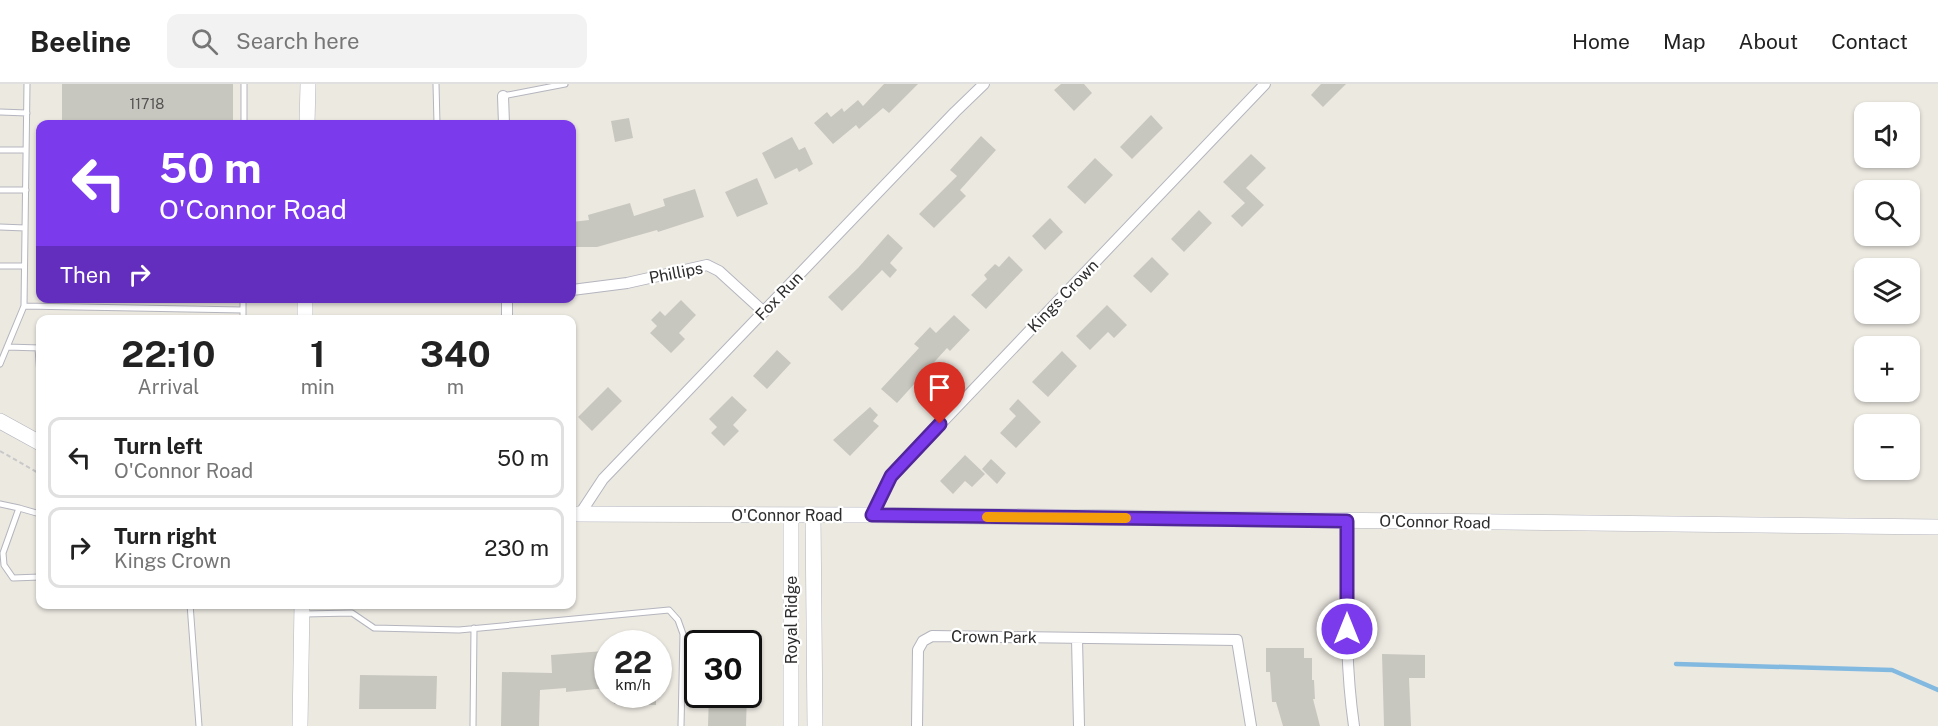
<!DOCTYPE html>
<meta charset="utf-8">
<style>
:root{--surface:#fff;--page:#f2f2f2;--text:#222;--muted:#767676;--line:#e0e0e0}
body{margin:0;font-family:"Public Sans",sans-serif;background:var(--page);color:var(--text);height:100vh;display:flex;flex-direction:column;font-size:22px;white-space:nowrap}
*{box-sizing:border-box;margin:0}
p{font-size:20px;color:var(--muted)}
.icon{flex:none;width:33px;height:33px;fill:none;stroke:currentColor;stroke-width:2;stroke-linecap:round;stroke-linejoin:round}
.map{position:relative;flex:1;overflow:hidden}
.sheet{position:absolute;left:36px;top:231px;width:540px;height:294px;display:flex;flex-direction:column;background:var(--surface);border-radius:12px;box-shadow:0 2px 4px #0004}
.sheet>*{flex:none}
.top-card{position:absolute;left:36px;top:36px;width:540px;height:183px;border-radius:12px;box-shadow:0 2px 4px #0004;background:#7c3aed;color:#fff;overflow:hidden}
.tools{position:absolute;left:1854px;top:18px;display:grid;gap:12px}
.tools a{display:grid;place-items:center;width:66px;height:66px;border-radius:12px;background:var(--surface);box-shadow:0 2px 4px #0004;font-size:30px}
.speed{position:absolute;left:594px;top:546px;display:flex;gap:12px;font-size:30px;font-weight:700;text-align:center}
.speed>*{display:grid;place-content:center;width:78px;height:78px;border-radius:50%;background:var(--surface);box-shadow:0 2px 4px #0004;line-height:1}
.speed small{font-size:15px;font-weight:400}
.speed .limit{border:3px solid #111;border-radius:9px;background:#fff;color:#111}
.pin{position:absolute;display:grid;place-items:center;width:51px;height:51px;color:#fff;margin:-62px -26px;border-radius:50% 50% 50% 0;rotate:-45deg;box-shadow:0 0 6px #0007}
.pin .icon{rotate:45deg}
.me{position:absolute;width:66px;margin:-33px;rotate:0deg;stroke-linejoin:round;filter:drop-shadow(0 0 4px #0008)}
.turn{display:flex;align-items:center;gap:21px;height:126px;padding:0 24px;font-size:27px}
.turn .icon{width:78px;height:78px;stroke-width:2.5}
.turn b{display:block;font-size:42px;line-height:51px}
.then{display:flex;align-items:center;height:57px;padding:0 24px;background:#0003;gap:12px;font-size:22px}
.eta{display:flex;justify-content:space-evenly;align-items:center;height:102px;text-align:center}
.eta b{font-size:36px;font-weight:700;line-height:42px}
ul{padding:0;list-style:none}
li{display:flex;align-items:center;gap:18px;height:81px;margin:0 12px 9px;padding:0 12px;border:3px solid var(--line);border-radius:12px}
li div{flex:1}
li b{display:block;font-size:22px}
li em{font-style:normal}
header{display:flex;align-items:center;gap:36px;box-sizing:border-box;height:84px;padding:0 30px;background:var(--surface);border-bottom:2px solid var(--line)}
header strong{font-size:28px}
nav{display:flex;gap:33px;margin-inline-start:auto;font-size:21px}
.search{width:420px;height:54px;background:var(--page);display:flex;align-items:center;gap:15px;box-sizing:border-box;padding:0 21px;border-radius:12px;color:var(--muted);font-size:22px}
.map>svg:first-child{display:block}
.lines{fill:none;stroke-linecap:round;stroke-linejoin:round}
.stream{stroke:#82b9e0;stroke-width:4.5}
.building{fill:#c8c7bf}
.lane-casing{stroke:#b4b5be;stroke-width:7}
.street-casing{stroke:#b4b5be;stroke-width:12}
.secondary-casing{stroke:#b4b5be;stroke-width:16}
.path{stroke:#c8c8c8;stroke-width:2;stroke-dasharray:4.5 3;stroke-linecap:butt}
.lane{stroke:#fff;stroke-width:5}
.street{stroke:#fff;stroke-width:10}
.secondary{stroke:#fff;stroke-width:15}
.route-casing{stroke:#51269a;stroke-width:15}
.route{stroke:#7c3aed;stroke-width:10}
.slow{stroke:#f59e0b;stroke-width:10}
.labels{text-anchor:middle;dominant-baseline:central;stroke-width:4.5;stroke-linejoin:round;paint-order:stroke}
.number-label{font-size:14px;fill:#535351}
.street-label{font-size:16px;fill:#2c2c2c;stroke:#fff}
</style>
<header>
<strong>Beeline</strong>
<div class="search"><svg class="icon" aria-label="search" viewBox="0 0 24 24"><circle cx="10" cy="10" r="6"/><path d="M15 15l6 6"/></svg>Search here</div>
<nav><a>Home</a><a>Map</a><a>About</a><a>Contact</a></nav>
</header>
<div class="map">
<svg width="1938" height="642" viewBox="0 0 1938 642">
<rect width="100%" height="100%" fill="#ece9e1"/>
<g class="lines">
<!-- stream -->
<path class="stream" d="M1676 580 1892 586 1938 606"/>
</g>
<!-- building -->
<path class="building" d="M62 0H233V40H62Z
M884 0H918L889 29 883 24 859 45 856 41 833 60 814 39 827 28 831 33 842 24 844 28 858 16 863 22Z
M1061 0H1084L1092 9 1074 27 1054 6Z
M1321 0H1346L1323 23 1311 11Z
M1151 31 1163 44 1132 75 1120 63Z
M629 34 633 54 615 58 611 37Z
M981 52 996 66 960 106 966 112 934 144 919 130 957 92 950 86Z
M792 53 799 66 805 63 813 80 799 88 797 84 775 95 762 69Z
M1251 70 1266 84 1246 104 1264 121 1242 143 1231 132 1245 119 1223 98Z
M1095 74 1113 91 1085 120 1067 103Z
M757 94 768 120 737 133 725 108Z
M695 105 704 133 658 148 657 146 597 163H572V138L589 136 588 131 630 119 634 132 665 122 663 115Z
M1199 126 1212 139 1184 168 1171 155Z
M1050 134 1063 148 1045 166 1032 152Z
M888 150 903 164 890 179 897 186 890 194 882 186 842 227 828 213 858 184Z
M1009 172 1023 186 986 225 971 211 987 195 984 191 995 180 999 183Z
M1152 173 1169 190 1151 209 1133 192Z
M681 216 696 231 679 249 685 255 671 269 650 249 657 242 651 236 660 227 665 232Z
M1107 221 1127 241 1114 254 1108 248 1090 266 1076 252Z
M954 231 970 246 950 267 947 264 897 319 881 305 919 264 914 260 930 243 936 249Z
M777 266 791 279 767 305 753 292Z
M1062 267 1077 282 1048 313 1032 298Z
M608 303 622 317 592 347 578 333Z
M732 312 747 326 733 341 739 347 724 362 711 349 717 343 709 335Z
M1018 315 1041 338 1016 364 1000 349 1016 332 1009 325Z
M870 323 878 331 873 337 879 342 850 372 833 356Z
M965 371 985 390 972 403 965 397 953 410 940 397Z
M991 375 1006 389 997 400 982 385Z
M1266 564H1304V574H1312V596H1314L1315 615H1313L1320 642H1283L1276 618H1272L1270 588H1266Z
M604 567 607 604 566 608V604L540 606 539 642H501L502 588 552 589 551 571Z
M1382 570 1425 571V594H1409L1411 642H1384Z
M360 591 437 592 436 625H359Z
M614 610H656V621L614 620Z
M709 610H747L746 642H708Z"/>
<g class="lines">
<defs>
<path id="lane" d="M436 0 437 40
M503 12 565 0
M0 28 27 29
M244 40V0
M0 66H26
M0 106H26
M0 143 25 144
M0 182H24
M24 222 243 226V214
M243 226V236
M7 263 40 264
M38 264 40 291
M0 280 24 222 27 0
M0 420 19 424 3 469 4 481 13 494 40 493
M19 424 40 430
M190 520 199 642
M304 530 352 529 374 544 459 546 669 526 678 536 683 550 681 642
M473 642 474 544"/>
<path id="street" d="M503 12 504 40
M572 206 627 199 707 181 719 187 764 228
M507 236V214
M580 430 603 395 955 28 984 0
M872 431 891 392 1265 0
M1347 437C1347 505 1344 574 1354 642
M1077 555 1079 642
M917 642 918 566 923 557 932 552 1237 556 1251 642"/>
<path id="secondary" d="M307 40 308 0
M305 236V214
M0 337 40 359
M572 430 872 431 1938 443
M791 431V642
M813 431 815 642
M300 642 302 520"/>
</defs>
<!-- lane casing -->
<use href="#lane" class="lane-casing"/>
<!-- street casing -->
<use href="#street" class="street-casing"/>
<!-- secondary casing -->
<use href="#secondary" class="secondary-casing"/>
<!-- path -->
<path class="path" d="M0 367 40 390"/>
<!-- lane -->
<use href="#lane" class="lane"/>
<!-- street -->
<use href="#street" class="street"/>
<!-- secondary -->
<use href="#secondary" class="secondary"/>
</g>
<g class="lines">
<defs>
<path id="route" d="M940 340 891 392 872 431 1347 437V545"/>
</defs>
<!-- route casing -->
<use href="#route" class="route-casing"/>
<!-- route -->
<use href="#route" class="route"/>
<!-- slow -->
<path class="slow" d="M987 433 1126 434"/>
</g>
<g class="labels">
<!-- number labels -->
<g class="number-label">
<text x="147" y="20">11718</text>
</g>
<!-- street labels -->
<g class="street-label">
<text transform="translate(676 189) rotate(-11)">Phillips</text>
<text transform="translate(779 212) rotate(-46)">Fox Run</text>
<text transform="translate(1063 212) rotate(-46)">Kings Crown</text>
<text x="787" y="431">O'Connor Road</text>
<text transform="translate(1435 438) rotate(1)">O'Connor Road</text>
<text transform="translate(791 536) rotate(-90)">Royal Ridge</text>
<text transform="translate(994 553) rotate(1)">Crown Park</text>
</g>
</g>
</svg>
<div class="tools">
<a><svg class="icon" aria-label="sound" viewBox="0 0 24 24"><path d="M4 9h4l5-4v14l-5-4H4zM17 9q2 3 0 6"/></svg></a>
<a><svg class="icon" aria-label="search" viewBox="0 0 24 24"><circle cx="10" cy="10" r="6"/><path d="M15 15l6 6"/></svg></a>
<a><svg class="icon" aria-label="layers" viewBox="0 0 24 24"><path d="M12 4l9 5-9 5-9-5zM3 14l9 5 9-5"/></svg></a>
<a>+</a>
<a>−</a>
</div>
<div class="speed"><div>22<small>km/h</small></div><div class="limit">30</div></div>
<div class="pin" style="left:940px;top:340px;background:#d93025"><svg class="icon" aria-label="arrive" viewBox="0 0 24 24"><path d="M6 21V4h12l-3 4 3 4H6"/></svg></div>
<svg class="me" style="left:1347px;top:545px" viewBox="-20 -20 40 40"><circle r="17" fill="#7c3aed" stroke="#fff" stroke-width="3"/><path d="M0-11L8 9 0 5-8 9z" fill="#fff"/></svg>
<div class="top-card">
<div class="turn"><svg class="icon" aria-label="left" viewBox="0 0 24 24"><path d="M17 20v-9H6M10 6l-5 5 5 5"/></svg><div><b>50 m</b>O'Connor Road</div></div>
<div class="then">Then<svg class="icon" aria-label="right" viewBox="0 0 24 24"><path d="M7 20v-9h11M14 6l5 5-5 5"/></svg></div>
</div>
<section class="sheet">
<div class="eta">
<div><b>22:10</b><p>Arrival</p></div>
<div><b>1</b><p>min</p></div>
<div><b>340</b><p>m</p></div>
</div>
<ul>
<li><svg class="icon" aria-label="left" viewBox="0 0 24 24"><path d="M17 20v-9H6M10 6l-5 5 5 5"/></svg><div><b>Turn left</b><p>O'Connor Road</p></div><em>50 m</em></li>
<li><svg class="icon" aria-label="right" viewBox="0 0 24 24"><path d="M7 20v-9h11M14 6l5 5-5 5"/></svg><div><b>Turn right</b><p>Kings Crown</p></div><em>230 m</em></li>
</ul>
</section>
</div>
